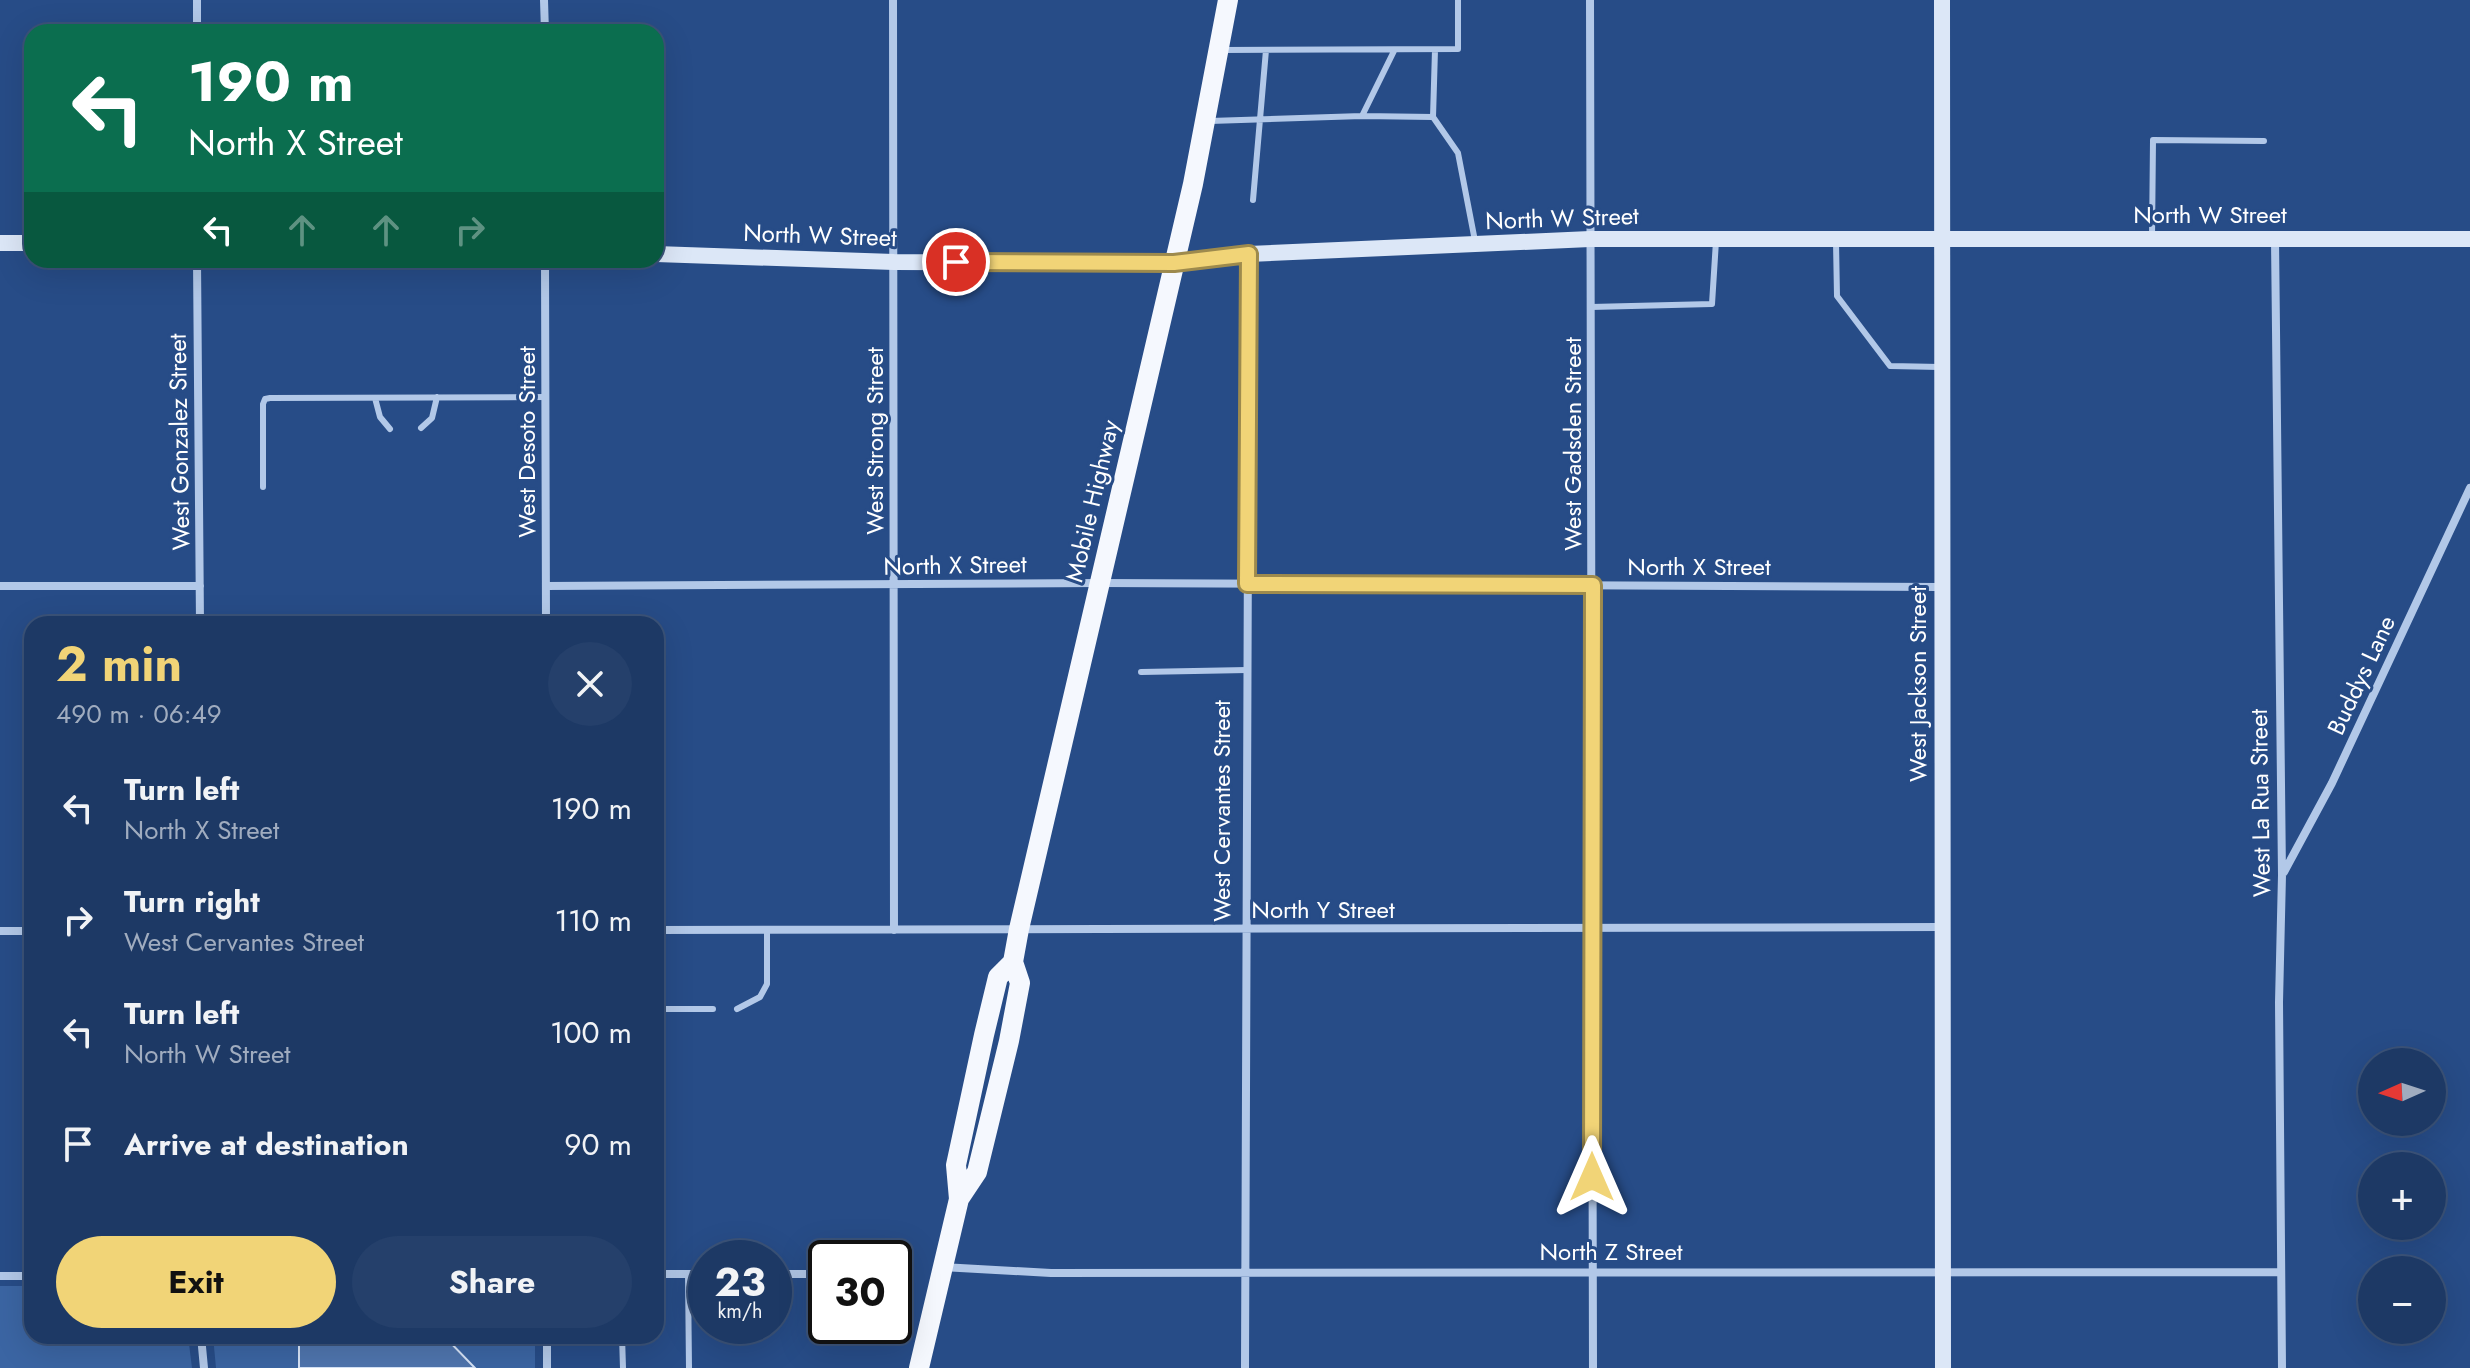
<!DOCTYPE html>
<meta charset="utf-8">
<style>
:root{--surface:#1d3965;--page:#25406b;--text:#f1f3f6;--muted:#a0acbf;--line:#3b5379;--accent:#f1d477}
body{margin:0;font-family:Jost,sans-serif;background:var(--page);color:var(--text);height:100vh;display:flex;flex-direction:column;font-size:30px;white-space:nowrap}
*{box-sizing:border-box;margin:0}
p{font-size:26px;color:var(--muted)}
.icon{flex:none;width:44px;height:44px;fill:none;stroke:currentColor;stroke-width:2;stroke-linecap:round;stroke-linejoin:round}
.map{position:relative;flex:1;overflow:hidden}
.panel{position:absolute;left:24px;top:616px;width:640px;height:728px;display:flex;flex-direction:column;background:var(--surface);border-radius:24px;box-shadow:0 8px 32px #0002,0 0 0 2px var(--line)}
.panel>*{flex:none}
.hud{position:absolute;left:24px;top:24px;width:640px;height:244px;border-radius:24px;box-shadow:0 8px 32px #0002,0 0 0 2px var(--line);background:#0b6e4f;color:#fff;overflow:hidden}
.needle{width:52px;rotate:267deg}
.tools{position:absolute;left:2358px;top:1048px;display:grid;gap:16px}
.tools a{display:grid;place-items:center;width:88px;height:88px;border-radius:50%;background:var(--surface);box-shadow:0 8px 32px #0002,0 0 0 2px var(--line);font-size:40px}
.speed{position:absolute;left:688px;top:1240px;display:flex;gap:16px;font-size:40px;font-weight:700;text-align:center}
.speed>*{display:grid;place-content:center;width:104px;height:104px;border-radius:50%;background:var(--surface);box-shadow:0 8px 32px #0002,0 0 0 2px var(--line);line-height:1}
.speed small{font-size:20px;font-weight:400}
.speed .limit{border:4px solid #111;border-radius:12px;background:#fff;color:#111}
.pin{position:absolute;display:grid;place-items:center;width:68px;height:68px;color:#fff;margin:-34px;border:4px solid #fff;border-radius:50%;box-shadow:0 2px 8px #0007}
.me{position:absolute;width:88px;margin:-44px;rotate:0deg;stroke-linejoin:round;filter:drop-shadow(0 0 6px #0008)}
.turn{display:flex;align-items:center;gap:28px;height:168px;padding:0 32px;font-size:36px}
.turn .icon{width:104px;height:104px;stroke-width:2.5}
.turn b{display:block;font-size:56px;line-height:68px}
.lanes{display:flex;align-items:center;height:76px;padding:0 32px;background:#0003;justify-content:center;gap:40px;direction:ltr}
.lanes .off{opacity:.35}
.round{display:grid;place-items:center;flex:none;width:84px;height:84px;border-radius:42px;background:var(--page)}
.headline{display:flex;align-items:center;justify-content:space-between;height:136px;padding:0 32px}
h1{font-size:48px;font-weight:700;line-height:60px;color:var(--accent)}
.cta{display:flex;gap:16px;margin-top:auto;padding:16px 32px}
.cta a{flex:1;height:92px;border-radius:48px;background:var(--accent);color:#111;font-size:32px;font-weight:700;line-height:92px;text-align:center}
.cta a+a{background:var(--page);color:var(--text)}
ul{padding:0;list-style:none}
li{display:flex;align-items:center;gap:24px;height:112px;padding:0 32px}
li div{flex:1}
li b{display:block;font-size:30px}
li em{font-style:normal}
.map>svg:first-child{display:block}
.green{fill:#3b65a3}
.building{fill:#4f75ae;stroke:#d6e3f7;stroke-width:2}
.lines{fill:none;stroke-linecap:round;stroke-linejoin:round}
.lane{stroke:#b2c8e8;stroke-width:6}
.street{stroke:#b2c8e8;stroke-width:8}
.secondary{stroke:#dce7f7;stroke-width:16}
.primary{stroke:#f5f8fe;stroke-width:20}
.route-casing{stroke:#9d8a4d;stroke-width:20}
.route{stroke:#f1d477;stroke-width:14}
.labels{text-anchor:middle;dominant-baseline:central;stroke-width:6;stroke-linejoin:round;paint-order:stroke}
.street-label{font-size:24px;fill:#fff;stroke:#274c87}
</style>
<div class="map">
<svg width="2470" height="1368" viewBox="0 0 2470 1368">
<rect width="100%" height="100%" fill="#274c87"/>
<!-- green -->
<path class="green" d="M32 1286V1336H188L192 1368H0V1286Z
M213 1336H535V1368H216Z"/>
<!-- building -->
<path class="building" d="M299 1336H444L475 1368H299Z"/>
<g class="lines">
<!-- lane -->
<path class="lane" d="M1223 50 1458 49V0
M1435 50 1433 117 1458 153 1475 241
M1362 116 1433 117
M1210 121 1362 116 1394 51
M1253 200 1266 50
M2152 238 2153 140 2264 141
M1836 242 1837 296 1890 366 1940 367
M1591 307 1712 304 1716 241
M375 398 380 417 390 429
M421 428 432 418 437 397
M263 487V404L265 399 270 398 546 397
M1141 672 1247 670
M656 1009H713
M737 1009 760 997 767 984V930
M688 1274 689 1368
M622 1336 623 1368"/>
<!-- street -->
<path class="street" d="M544 0 545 32
M893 0 894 930
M1590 0 1593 1368
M197 32V0
M2275 239 2282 875 2279 1002 2282 1368
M197 260 200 624
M545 260 546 624
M0 586H200
M546 586 1100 583 1940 587
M2284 872 2332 783 2470 488
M656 930 1942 927
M0 931H32
M942 1267 1051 1273 2281 1272
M894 1270 908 1268
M656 1274H706
M774 1274H826
M0 1276H32
M201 1336 204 1368
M547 1368V1336
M1245 1368 1249 254"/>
<!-- secondary -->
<path class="secondary" d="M1942 0 1943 1368
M0 243H32
M656 254 894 262 1174 263 1249 254 1590 239H2470"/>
<!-- primary -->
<path class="primary" d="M959 1199 977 1172 1009 1041 1020 983 1013 962 1019 929 1193 184 1228 0
M919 1368 959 1199 956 1165 984 1035 998 977 1013 962"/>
</g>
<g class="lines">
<defs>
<path id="route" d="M956 262 1174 263 1249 254 1247 584 1593 585 1592 1177"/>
</defs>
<!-- route casing -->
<use href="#route" class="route-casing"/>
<!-- route -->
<use href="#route" class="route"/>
</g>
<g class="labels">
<!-- street labels -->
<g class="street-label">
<text x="2210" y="214">North W Street</text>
<text transform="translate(1562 218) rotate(-2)">North W Street</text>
<text transform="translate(820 235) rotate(2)">North W Street</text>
<text transform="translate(874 441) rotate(-90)">West Strong Street</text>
<text transform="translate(179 442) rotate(-91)">West Gonzalez Street</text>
<text transform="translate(526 442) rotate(-90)">West Desoto Street</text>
<text transform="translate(1572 444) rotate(-90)">West Gadsden Street</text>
<text transform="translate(1092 501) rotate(-77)">Mobile Highway</text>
<text transform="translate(955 565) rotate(-1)">North X Street</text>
<text x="1699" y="566">North X Street</text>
<text transform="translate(2361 675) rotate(-65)">Buddys Lane</text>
<text transform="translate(1917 684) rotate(-90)">West Jackson Street</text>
<text transform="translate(2260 803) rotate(-91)">West La Rua Street</text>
<text transform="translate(1221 811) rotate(-90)">West Cervantes Street</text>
<text x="1323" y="909">North Y Street</text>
<text x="1611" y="1251">North Z Street</text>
</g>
</g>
</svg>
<div class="tools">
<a><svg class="needle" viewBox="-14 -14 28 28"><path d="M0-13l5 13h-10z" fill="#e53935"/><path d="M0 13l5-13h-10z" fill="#a0acbf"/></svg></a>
<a>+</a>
<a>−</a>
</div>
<div class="speed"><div>23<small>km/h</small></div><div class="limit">30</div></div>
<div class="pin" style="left:956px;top:262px;background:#d93025"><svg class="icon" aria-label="arrive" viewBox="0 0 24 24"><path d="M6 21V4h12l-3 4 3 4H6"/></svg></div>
<svg class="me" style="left:1592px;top:1177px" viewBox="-20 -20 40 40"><path d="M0-17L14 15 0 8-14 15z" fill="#f1d477" stroke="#fff" stroke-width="4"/></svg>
<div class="hud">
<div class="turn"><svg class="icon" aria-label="left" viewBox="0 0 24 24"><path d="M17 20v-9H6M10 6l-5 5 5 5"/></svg><div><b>190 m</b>North X Street</div></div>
<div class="lanes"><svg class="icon" aria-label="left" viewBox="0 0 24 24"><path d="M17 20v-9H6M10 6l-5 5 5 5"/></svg><svg class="icon off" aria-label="ahead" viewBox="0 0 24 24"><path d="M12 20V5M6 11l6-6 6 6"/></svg><svg class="icon off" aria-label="ahead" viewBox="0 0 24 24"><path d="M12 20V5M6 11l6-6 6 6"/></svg><svg class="icon off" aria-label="right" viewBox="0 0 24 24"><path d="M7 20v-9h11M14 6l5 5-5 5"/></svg></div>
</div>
<section class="panel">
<div class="headline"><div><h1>2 min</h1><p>490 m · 06:49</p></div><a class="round"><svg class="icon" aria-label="close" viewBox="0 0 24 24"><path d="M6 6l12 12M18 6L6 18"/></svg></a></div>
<ul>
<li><svg class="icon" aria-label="left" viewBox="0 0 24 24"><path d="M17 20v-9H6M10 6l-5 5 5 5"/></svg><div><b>Turn left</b><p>North X Street</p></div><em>190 m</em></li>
<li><svg class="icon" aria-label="right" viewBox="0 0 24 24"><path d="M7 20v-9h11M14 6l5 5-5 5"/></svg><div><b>Turn right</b><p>West Cervantes Street</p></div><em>110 m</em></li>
<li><svg class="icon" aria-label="left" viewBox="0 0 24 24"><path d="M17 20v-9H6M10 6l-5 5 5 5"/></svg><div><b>Turn left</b><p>North W Street</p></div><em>100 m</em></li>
<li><svg class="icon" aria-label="arrive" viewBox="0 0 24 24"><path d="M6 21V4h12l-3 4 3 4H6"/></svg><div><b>Arrive at destination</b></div><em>90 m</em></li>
</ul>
<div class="cta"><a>Exit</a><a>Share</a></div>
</section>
</div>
